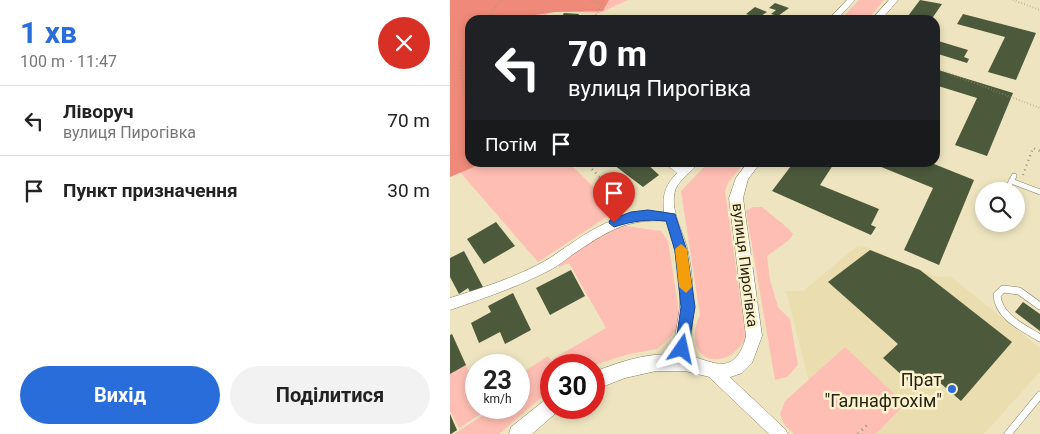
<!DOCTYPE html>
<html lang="uk">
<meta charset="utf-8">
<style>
:root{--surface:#fff;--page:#f2f2f2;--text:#222;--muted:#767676;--line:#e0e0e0;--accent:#286dda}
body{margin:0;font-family:Roboto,sans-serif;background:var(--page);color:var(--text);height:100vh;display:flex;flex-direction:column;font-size:19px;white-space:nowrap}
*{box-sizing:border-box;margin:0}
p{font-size:16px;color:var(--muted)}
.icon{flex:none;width:28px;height:28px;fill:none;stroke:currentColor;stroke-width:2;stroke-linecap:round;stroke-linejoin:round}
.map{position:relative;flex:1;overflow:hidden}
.details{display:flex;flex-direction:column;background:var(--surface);width:450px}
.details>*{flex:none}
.banner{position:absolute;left:15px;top:15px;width:475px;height:152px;border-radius:15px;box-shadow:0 2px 8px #0003;background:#202124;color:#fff;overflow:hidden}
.controls{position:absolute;left:525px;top:182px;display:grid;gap:10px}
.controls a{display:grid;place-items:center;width:50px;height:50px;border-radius:50%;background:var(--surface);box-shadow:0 2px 8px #0003;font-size:25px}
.speed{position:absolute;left:15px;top:354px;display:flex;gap:10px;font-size:25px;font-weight:700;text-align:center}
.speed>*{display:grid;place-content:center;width:65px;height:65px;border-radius:50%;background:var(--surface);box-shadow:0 2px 8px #0003;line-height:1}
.speed small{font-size:12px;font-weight:400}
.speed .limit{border:8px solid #d22;background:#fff;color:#111}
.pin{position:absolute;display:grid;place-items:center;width:42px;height:42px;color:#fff;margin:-51px -21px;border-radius:50% 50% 50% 0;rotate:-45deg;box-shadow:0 0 5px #0007}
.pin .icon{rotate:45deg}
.me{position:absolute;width:55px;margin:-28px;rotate:11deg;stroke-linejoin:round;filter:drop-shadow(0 0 4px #0008)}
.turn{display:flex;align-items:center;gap:18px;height:105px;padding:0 20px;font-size:22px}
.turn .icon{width:65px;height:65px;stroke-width:2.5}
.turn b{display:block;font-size:35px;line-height:42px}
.then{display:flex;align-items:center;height:48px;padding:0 20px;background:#0003;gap:10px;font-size:19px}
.round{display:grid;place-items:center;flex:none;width:52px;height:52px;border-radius:26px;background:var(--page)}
.head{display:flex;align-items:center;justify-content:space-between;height:85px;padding:0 20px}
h1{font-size:30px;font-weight:700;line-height:38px;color:var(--accent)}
.action{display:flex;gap:10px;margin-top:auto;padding:10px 20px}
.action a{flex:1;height:58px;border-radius:30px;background:var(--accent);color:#fff;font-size:20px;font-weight:700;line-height:58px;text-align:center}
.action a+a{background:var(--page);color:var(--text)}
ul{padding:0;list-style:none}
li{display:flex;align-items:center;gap:15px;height:70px;padding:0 20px;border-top:1px solid var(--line)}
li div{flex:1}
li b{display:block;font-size:19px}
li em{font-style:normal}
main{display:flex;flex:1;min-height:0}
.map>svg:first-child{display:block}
.built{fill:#eadeb1}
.green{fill:#ffbeb3}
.forest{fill:#ef8a7a}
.building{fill:#4c593b}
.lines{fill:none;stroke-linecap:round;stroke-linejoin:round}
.service-far1-casing{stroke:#877e5c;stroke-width:6}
.service-casing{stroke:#877e5c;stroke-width:8}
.minor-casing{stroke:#877e5c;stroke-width:1}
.tertiary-casing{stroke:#877e5c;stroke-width:1}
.path-far2{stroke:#9d977b;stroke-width:2;stroke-dasharray:0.5 2.5;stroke-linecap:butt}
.path-far1{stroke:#9d977b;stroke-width:2.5;stroke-dasharray:1 4;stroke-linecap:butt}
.path{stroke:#9d977b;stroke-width:3;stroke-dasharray:1 4.5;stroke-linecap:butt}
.service-far1{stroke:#fff;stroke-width:5}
.service{stroke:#fff;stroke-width:7}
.minor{fill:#fff;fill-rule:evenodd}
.tertiary{fill:#fff;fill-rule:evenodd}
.route{fill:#286dda;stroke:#1a478e}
.slow{fill:#f59e0b}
.poi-dot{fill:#286dda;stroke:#fcf2cd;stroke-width:2}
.labels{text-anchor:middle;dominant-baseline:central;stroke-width:5;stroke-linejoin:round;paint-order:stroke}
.street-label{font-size:15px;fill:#262315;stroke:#fcf2cd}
.near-poi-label{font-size:18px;fill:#262315;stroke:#fcf2cd;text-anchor:end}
</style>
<main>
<section class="details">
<div class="head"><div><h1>1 хв</h1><p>100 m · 11:47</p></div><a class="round" style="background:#d93025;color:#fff"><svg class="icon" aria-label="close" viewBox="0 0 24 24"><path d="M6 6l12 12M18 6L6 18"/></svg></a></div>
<ul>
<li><svg class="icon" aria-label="left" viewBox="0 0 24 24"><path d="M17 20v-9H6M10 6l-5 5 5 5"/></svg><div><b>Ліворуч</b><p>вулиця Пирогівка</p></div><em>70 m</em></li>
<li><svg class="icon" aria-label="arrive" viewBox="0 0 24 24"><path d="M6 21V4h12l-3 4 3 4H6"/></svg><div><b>Пункт призначення</b></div><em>30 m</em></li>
</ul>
<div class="action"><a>Вихід</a><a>Поділитися</a></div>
</section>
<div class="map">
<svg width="590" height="434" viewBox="0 0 590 434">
<rect width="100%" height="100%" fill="#eee5c0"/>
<!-- built -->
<path class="built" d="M407 246 416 247 487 277 500 276 590 348V372L534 434H399L361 390 336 291H353Z"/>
<!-- green -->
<path class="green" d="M0 0H178L150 13 102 11 89 20H20V162L119 163 167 210 88 262 10 172Z
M409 0H434L417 20H390Z
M258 163H294L278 183 275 191 296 339C291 345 286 352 279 356 249 369 237 340 250 315L231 191Z
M303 207H312L339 229 343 234C339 243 325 249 317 256L320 280 328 307 340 319 348 365 337 377 325 380 296 211Z
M176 226 211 231 218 241 229 312 228 328 221 336 207 349 179 354 144 365H101V389L49 434H4L41 410 40 408H69V375L98 356 101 360 156 328 119 263 109 267 108 261 161 229Z
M395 347 455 404 426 434H344L334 424 330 414 335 401Z
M16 365 26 387V408H36L37 410 9 428 0 411V374Z"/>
<!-- forest -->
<path class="forest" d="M0 0H159L153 11 105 12 52 20H20V162L33 163 0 177Z"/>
<!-- building -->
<path class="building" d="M470 0 492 4 481 20H455Z
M325 3 339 8 328 16 321 14 326 10 319 8Z
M305 7 317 12 308 18 296 14Z
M114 13 129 14 126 20H110Z
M513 14 586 33 566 80 538 72 555 37 507 24Z
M485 40 518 50 514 57 519 59 517 63 485 53Z
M485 69 563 93 537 156 505 145 527 98 485 85Z
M160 162 196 163 209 175 193 187Z
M344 162H385L370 185 429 209 421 225 426 227 421 235 322 191Z
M419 162H479L524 180 489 265 454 250 483 188Z
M46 222 65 246 34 264 17 239Z
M420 250 470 270 562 342 511 401 481 375 467 389 433 358 448 344 378 282Z
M14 251 33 287 21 294 18 288 9 294 0 277V258Z
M121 270 135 296 100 315 86 288Z
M63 293 81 330 55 344 50 332 29 343 21 323 41 312 38 306Z
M573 302 590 314V331L565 312Z
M2 334 16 365 0 374V335Z
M0 414 7 430 1 434H0Z"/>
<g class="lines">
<defs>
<path id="service-far1" d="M561 181 590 192
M559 186 564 176"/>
<path id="service" d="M590 306 569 291 553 289 547 295C548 317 574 328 590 338
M558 434 590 395"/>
<path id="minor" d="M397 0H405L386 20H378Z
M213 162H226L233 167 237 162H249C242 172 231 178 226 188 218 209 234 232 238 252 245 285 246 335 233 367L228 369 223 367C220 359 229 318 230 305 230 276 226 249 217 221 175 218 155 233 122 255 115 260 108 266 100 270 68 287 34 298 0 310V298C32 288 64 278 93 262 103 257 112 249 122 243 151 223 178 210 214 212 212 196 215 185 227 173Z
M263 364 268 366 335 429 338 434H319L258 376 256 371 258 366Z"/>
<path id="tertiary" d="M439 0H448L431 20H421Z
M298 162H311L298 179 293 198 312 336 302 363 292 373 272 380 235 371H206L175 378 144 390V372C174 360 206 350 238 356 251 357 267 368 280 362 289 357 294 346 296 336L279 198 286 178Z
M101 397V408H109L107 412 82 434H59L61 427 95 400Z"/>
</defs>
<!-- service-far1 casing -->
<use href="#service-far1" class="service-far1-casing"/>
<!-- service casing -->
<use href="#service" class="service-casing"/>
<!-- minor casing -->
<use href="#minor" class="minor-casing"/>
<!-- tertiary casing -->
<use href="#tertiary" class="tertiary-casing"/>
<!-- path-far2 -->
<path class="path-far2" d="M141 0 152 4
M563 0 590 10
M37 20 51 0
M143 20 154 0
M485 68 590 108
M18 111 10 65 20 44"/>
<!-- path-far1 -->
<path class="path-far1" d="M17 110 20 114
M135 162 180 208
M573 175 583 148 590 151"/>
<!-- path -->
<path class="path" d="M408 434 417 425"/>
<!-- service-far1 -->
<use href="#service-far1" class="service-far1"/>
<!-- service -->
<use href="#service" class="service"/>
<!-- minor -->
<use href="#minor" class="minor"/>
<!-- tertiary -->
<use href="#tertiary" class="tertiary"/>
</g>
<!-- route -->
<path class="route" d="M198 210 225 214 237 251 245 307 238 349 236 354 232 356 227 354 225 349 231 307 225 251 216 221C197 219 183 221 164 227L159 223 160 220 181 212Z"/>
<!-- slow -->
<path class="slow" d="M231 244 237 249 242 287 236 293 229 287 225 249Z"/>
<!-- markers -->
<circle class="poi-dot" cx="502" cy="389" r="5"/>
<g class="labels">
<!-- street labels -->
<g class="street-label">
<text transform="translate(295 265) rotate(83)">вулиця Пирогівка</text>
</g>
<!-- near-poi labels -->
<g class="near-poi-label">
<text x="492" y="379">Прат<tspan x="492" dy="21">"Галнафтохім"</tspan></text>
</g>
</g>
</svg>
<div class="controls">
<a><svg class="icon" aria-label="search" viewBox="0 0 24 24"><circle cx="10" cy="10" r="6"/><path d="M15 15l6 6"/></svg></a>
</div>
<div class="speed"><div>23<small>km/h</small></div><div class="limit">30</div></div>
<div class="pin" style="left:164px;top:223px;background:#d93025"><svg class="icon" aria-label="arrive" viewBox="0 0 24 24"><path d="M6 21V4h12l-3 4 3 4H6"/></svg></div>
<svg class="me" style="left:232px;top:349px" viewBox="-20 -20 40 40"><path d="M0-17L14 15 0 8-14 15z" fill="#286dda" stroke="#fff" stroke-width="4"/></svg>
<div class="banner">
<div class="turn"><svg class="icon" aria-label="left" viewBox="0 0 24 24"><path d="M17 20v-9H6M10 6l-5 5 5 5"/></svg><div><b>70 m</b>вулиця Пирогівка</div></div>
<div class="then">Потім<svg class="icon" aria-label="arrive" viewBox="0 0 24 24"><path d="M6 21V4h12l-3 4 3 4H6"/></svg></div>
</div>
</div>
</main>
